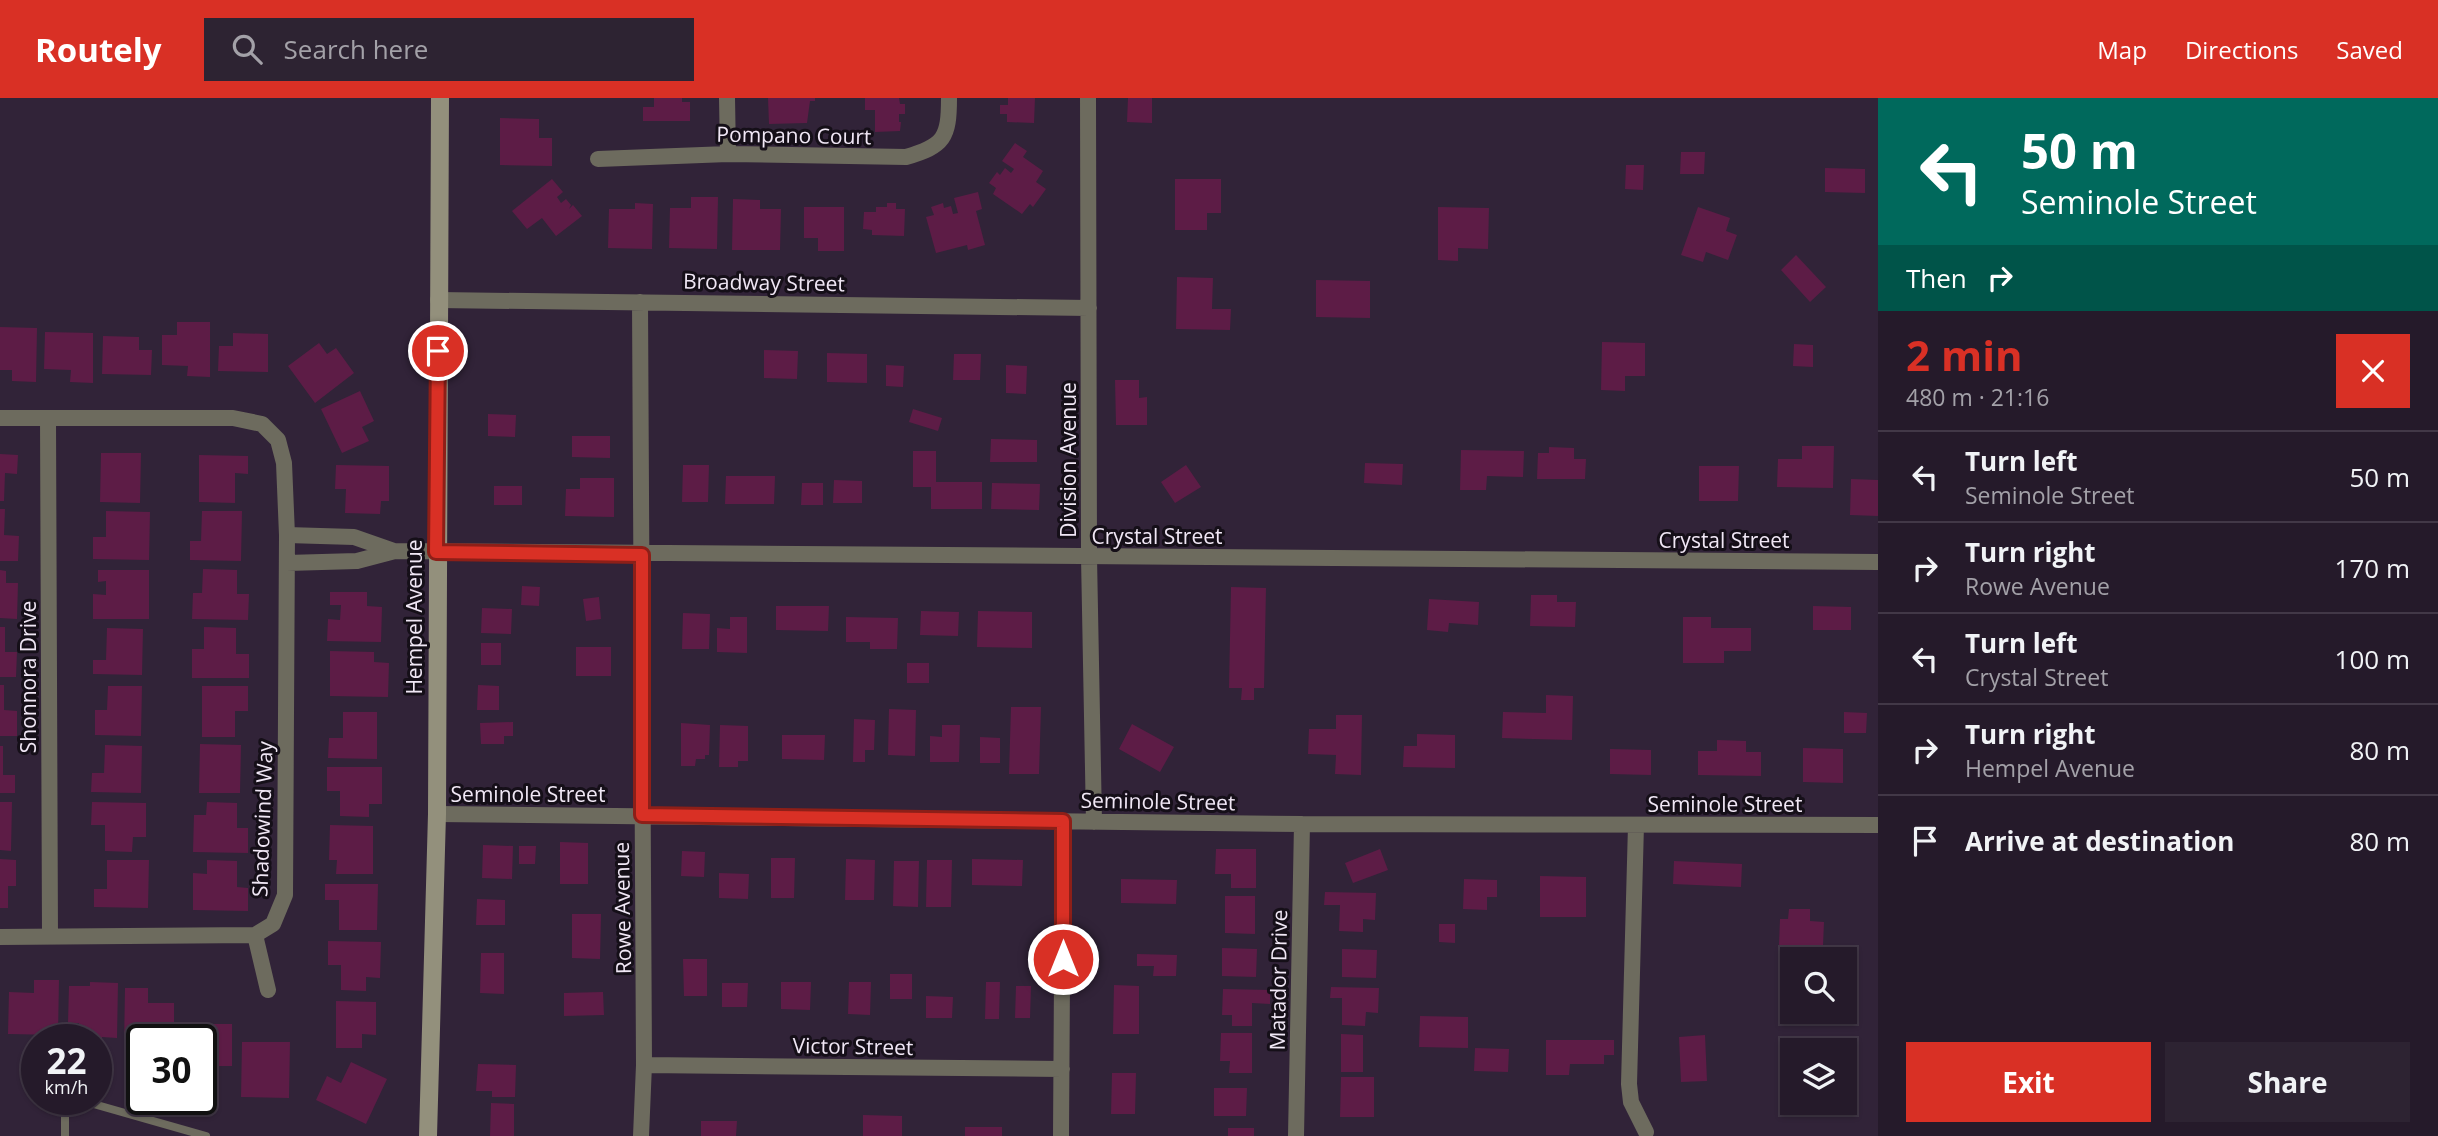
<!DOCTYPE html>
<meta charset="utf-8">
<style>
:root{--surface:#251a2a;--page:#2d2332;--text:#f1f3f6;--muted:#a3a1a8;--line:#423847;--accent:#d93025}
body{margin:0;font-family:"Open Sans",sans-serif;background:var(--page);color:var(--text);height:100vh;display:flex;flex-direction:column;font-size:26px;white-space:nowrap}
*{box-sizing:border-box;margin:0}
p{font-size:23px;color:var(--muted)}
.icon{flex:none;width:38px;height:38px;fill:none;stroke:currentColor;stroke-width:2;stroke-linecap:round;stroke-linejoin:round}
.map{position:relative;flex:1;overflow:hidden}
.side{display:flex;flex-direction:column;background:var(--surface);width:560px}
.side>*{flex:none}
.guide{background:#00695c;color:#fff;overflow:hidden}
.buttons{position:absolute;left:1780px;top:849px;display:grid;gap:14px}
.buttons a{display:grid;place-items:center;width:77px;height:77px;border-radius:0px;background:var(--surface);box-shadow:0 2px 5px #0004,0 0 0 2px var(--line);font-size:35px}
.speed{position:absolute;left:21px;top:926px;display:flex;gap:14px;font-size:35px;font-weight:700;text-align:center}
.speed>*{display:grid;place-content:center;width:91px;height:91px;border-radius:50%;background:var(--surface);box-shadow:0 2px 5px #0004,0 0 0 2px var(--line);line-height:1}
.speed small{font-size:18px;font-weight:400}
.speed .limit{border:4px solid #111;border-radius:10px;background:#fff;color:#111}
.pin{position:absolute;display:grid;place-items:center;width:60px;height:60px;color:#fff;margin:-30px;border:4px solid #fff;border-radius:50%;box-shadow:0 2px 7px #0007}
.me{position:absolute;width:77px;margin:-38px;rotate:0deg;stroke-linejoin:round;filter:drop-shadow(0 0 5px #0008)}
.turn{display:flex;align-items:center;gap:24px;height:147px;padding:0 28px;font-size:32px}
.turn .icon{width:91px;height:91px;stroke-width:2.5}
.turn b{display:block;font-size:49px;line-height:60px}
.then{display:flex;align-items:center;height:66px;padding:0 28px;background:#0003;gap:14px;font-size:26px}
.round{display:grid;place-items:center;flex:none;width:74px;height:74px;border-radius:0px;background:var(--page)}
.headline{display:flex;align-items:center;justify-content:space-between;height:119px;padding:0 28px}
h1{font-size:42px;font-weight:700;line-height:52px;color:var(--accent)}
.button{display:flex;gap:14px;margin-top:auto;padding:14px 28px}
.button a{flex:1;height:80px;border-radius:0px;background:var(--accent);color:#fff;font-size:28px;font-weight:700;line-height:80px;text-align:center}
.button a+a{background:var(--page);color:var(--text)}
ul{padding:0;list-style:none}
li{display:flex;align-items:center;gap:21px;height:91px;padding:0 28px;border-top:2px solid var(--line)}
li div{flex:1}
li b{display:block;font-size:26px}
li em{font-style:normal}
header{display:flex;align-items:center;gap:42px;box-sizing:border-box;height:98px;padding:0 35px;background:var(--accent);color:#fff}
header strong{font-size:33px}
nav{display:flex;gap:38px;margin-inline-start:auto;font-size:24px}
.search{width:490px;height:63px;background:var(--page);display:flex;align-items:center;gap:18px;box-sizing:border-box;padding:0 24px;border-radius:0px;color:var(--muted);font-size:26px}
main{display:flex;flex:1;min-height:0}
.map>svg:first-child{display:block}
.building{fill:#5d1c46}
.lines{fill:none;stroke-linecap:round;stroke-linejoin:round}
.lane{stroke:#6d6b5e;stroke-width:8}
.street{stroke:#6d6b5e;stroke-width:16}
.secondary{stroke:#93907c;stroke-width:18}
.route-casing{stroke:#8d1f18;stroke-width:18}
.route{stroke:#d93025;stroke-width:12}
.labels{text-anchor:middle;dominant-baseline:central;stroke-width:6;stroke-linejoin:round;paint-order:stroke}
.street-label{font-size:21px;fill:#f0e7f5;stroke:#150f18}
</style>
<header>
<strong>Routely</strong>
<div class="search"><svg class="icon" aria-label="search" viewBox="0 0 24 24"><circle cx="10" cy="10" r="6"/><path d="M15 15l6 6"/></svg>Search here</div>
<nav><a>Map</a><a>Directions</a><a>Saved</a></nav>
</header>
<main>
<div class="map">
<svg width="1878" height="1038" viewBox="0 0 1878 1038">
<rect width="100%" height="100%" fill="#312338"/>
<!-- building -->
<path class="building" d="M654 0H682V4H690V23H643V9H654Z
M768 0H815V3H810L807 25 769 26Z
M865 0H899L900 6H905V16H899V24H901L900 33 875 34V12H865Z
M1008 0H1035L1034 25 1007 24V16H1000V7H1008Z
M1128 0H1152V25L1127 24Z
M500 20 539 21V40H552V68L500 67Z
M1015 45 1027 53 1023 59 1043 73 1036 84 1046 91 1033 109 1030 106 1022 116 993 96 996 90 989 85 997 74 1000 77 1005 70 1011 75 1014 71 1002 63Z
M1681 54H1705L1704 76H1680Z
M1626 67H1644L1643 92 1625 91Z
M1825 70 1865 71V95L1825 94Z
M552 81 563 94 557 99 561 105 566 101 571 107 569 111 573 107 582 118 556 138 542 120 527 131 512 113Z
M1175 81H1221V115H1207V132H1175Z
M978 94 982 111 976 113 985 147 968 152 967 147 936 155 926 119 934 117 931 109 943 105 944 110 951 108 953 116 958 115 954 100Z
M691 99H718L717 151 669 150 670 110H691Z
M733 101 760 102V111H781L780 152H732Z
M635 105 653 106 652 151 608 150 609 111H635Z
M887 105H896V111H905L904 138 872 137V132L863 131 864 114H876V109H887Z
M804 109H844V153H818V140H804Z
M1438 109 1489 110 1488 151 1458 150V163L1438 162Z
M1698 109 1730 120 1726 133 1737 137 1728 162 1706 154 1703 164 1681 157Z
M1796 157 1826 189 1810 204 1781 172Z
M1177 179 1213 180 1212 211H1231L1230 232 1176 231Z
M1316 182 1370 183V220L1316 219Z
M177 224H210V279L187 278 188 268 162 267V237H177Z
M0 229 37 230 36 284 12 283V272H0Z
M45 234 93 235V285L70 284 71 272 44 271Z
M233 235 268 236V274L218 273 219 248H233Z
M103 238 139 239V252H152L151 277 102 276Z
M1602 244 1645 245V278H1625V293L1601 292Z
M319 245 327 256 336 250 354 275 315 305 288 268Z
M1794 246 1813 247V269L1793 268Z
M764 252 798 253 797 281 764 280Z
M827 255 867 256V285L827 284Z
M954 256H981L980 282H953Z
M886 267 904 268 903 289 886 288Z
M1006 267 1027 268 1026 296 1006 295Z
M1115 282H1139V300L1147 299V327H1116Z
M360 293 374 323 362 329 369 343 342 355 321 311Z
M913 311 942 320 938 333 909 324Z
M488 316 516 317 515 339 488 338Z
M572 338H610V360L572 359Z
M991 341 1037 342V364H990Z
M1802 348H1834L1833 390 1777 389 1778 361H1802Z
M1549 349 1574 350V361H1586L1585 381H1537L1538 355H1549Z
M1461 352 1524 353 1523 379 1487 378 1486 392H1460Z
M913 353H936V384H982V411H931V389H913Z
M101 355H141L140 405 100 404Z
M0 356 18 357 17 376 5 375 4 403H0Z
M199 357 248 358V376L235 375V405L199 404Z
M1365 365 1403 366 1402 387 1364 385Z
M336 367 389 368V403H381L380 416 345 415 346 391H335Z
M683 367H709L708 404H682Z
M1186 367 1201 389 1175 405 1161 384Z
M1699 368H1739L1738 403H1699Z
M726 378H775L774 406H725Z
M580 380H614V419L565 418 566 391H580Z
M1851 381 1878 382V418L1850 417Z
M834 382 862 383V405H833Z
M802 385H823V407H801Z
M992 385 1040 386 1039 412 991 411Z
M494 388H522V407H494Z
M0 411H5L4 437 19 438 18 463H0Z
M106 413 150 414 149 462 93 461V439H106Z
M202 413H242L241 463 190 462V443H201Z
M203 471 237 472V496H249L248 522 192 521 193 495H202Z
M0 472 6 473V485H18L17 521 0 520Z
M98 472H149V521H93V496L106 497V483L98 484Z
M522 488 540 489 539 508 521 507Z
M1231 489 1266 490 1264 590H1254V602H1241L1242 590H1229Z
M330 494H367V508L382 509 381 544 327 543 328 521 340 522 341 507H330Z
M1531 497H1557V504H1576L1575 529 1530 528Z
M599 499 601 521 586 523 583 501Z
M1429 501 1479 504 1478 527 1449 525 1448 534 1427 532Z
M776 508H829L828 533 776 532Z
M1813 508 1851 509V532H1813Z
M482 510 512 511 511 536 481 535Z
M921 513 959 514 958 538 920 537Z
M978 513 1032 514V550L977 549Z
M683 515 710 516 709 551H682Z
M730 519H747V555L717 554V530L730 531Z
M846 519 898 520 897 551H870V544H846Z
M1683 519H1711V530H1751V553H1724V565H1683Z
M0 529H5V554H17L16 579H0Z
M204 529 236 530V556H249V580H192V551H204Z
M107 530 143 531 142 577 93 576V562H106Z
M481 545H501V567H481Z
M576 549H611V578H576Z
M330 553 374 554V564L389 565 388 599 330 598Z
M907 565H929V585H907Z
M0 587H4V612L17 613V638H0Z
M478 587 499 588V612H477Z
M108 588H142L141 638 95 637V612H107Z
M202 588H248V613H235V639H202Z
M1546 597 1573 598 1572 642 1502 640 1503 614 1546 615Z
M1011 609H1041L1039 676H1009Z
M889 611 916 612 915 658 888 657Z
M343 614H377V661L328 660 329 640H343Z
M1844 614 1867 615 1866 635H1844Z
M1336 617H1362L1361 677 1335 676 1336 657 1308 656 1309 631H1336Z
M854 621 875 622 874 652H865V664H853Z
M513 624V638H504V646H481L480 625Z
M681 625 710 627 709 657H705V661H696L695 668H681Z
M1132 626 1174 649 1160 674 1119 651Z
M720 627 748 628V663H738V669H719Z
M942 627H960L959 664H930V638L942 639Z
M1417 636 1455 637V670L1403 669 1404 648H1417Z
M782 637H825L824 662 782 661Z
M980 639 1000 640V665H980Z
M1717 642 1746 643V654H1761V678L1698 677V653H1717Z
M200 646 241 647 240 695H199Z
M105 647 142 648 141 695 91 694 92 675H104Z
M0 648H3V677H15V695H0Z
M1803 650 1843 651V685L1803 684Z
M1610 651 1651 652V677L1610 676Z
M327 669H382V706H369V719L340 718V693H327Z
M0 704H12L11 753 0 752Z
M92 704 146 705V739H133L132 754 105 753V727H91Z
M207 704 237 705V730H248V755L193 754 194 717H206Z
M330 727 373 728V776H336L337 762H329Z
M560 744 588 745V786H560Z
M483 747 513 748 512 781 482 780Z
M519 748H536L535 766H519Z
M1216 751H1256V790H1231V776H1215Z
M1380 751 1388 772 1353 785 1345 765Z
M682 753 705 754 704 779 681 778Z
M771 760H795L794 800H771Z
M0 761 16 762V788H8V810H0Z
M846 761 875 762 874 802H845Z
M972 761 1023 762 1022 788 972 787Z
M107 762H149L148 810 94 809V791H107Z
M207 762 237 763V789L248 790V813L193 812V775L207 776Z
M927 762H952L951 809H926Z
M894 763H919L918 809 893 808Z
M1674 763 1742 766 1741 789 1673 786Z
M719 775 749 776 748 801 719 800Z
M1540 778 1586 779V819H1540Z
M1121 781 1177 782 1176 806 1121 805Z
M1464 781 1497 782V799H1487V812L1463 811Z
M325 786H378L377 832H339V802H325Z
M1325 794 1376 795 1375 822 1363 821V834L1339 833 1340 807H1324Z
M1225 798H1255V836L1225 835Z
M477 801 505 802V827H476Z
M1789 811H1810V823L1824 824 1823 848 1779 847 1780 821H1788Z
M572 816H601L600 861 572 860Z
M1439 826H1455V845L1439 844Z
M328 843 381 844 380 880 366 879V893L341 892V867H328Z
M1222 850 1257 851 1256 879 1222 878Z
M1342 851 1377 852 1376 880 1342 879Z
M1782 853H1801V861H1792V874L1782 873Z
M481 855H504V896L480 895Z
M1137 856 1177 857 1176 878H1153L1154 868H1137Z
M683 861H707V898H684Z
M890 876H912V901H890Z
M34 882H59L58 937 8 936 9 894 34 895Z
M90 884 118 885 117 940 102 939V952H96V942L79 940V925H68L69 888H90Z
M781 884H811L810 912 781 911Z
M849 884H871L870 917 848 916Z
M986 884H1000L999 921H985Z
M722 885H748L747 909H722Z
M1114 887 1139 888V936H1113Z
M1016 888H1031L1030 920H1015Z
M1331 889 1379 890 1378 915 1366 914 1365 928 1342 927V900H1330Z
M125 890H148V905H174V938L152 937V942H142V949H124Z
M1223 891 1270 892V906L1252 905V928H1232V917H1222Z
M603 894 604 917 564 918V895Z
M926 898 953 899 952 920H926Z
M336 903 376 904V937L362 936V950H336Z
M1811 914H1827V919L1811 918Z
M1420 918 1468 919V950L1419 949Z
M182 926H232V968H201V942H182Z
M1221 935H1252V975H1229L1230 963H1220Z
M1341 936 1363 937V974H1341Z
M1705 937 1707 983 1681 984 1679 939Z
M1546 942H1614V957H1604V966H1570L1569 977H1546Z
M242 944H290L289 1000 241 999Z
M1475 950 1509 951 1508 974 1474 973Z
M351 964 387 981 366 1026 316 1002 327 978 341 985Z
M478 966 516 967 515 999H492V993H476Z
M1112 975H1136L1135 1016H1111Z
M1341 979H1374V1019H1340Z
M1214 990H1247L1246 1018H1214Z
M491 1005 514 1006V1038H490Z
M863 1017 902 1018V1038H863Z
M701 1023H737L736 1038H701Z
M965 1029H1002V1038H965Z
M1228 1030H1254V1038H1228Z"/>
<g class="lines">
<!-- lane -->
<path class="lane" d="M76 1001 206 1038
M65 1038V1015L74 1001"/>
<!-- street -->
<path class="street" d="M727 0 728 56
M1088 0 1089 459 1094 724
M598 61 728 56 906 59C944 48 949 40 949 0
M438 202 1089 210
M640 204 644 967 641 1038
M0 320H233L262 326 278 342 284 365 287 437 285 797 273 826 255 837 0 839
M48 320 50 838
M287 437 354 439 394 453
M287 465 357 463 395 453 1878 464
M437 716 1302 726 1878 727
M1636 727 1629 986 1631 1004 1646 1034
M255 837 268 892
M644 967 1062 971
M1061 1038 1063 723
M1296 1038 1302 726"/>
<!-- secondary -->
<path class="secondary" d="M428 1038 437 716 440 0"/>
</g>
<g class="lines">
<defs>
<path id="route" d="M438 253 436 454 642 457V717L1063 723V861"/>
</defs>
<!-- route casing -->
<use href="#route" class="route-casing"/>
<!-- route -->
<use href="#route" class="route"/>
</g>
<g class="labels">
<!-- street labels -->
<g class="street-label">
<text transform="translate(794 37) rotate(1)">Pompano Court</text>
<text transform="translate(764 184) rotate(1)">Broadway Street</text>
<text transform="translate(1068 362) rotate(-90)">Division Avenue</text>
<text x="1157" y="438">Crystal Street</text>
<text x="1724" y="442">Crystal Street</text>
<text transform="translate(414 519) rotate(-90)">Hempel Avenue</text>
<text transform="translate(28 579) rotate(-90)">Shonnora Drive</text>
<text x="528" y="696">Seminole Street</text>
<text transform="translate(1158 703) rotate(1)">Seminole Street</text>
<text x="1725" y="706">Seminole Street</text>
<text transform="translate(262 721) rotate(-88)">Shadowind Way</text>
<text transform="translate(622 810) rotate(-91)">Rowe Avenue</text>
<text transform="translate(1278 882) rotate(-89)">Matador Drive</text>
<text transform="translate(853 948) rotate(1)">Victor Street</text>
</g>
</g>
</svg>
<div class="buttons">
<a><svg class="icon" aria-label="search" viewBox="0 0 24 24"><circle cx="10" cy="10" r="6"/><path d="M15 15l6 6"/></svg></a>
<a><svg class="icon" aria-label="layers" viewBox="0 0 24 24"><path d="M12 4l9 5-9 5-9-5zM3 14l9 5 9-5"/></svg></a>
</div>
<div class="speed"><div>22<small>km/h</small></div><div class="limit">30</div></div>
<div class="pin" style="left:438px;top:253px;background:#d93025"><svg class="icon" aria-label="arrive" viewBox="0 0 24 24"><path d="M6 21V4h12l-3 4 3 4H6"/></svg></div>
<svg class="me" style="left:1063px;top:861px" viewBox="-20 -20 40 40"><circle r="17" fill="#d93025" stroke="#fff" stroke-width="3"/><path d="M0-11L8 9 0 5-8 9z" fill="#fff"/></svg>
</div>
<section class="side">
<div class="guide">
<div class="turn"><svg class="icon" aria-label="left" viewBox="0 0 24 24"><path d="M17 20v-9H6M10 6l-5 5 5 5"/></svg><div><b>50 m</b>Seminole Street</div></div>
<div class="then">Then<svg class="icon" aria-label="right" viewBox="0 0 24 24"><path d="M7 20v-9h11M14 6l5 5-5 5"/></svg></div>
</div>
<div class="headline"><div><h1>2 min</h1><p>480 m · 21:16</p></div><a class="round" style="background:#d93025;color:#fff"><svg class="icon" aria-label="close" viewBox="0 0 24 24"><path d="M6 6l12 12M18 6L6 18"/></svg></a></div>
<ul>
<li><svg class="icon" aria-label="left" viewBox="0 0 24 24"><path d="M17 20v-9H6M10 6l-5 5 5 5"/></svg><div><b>Turn left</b><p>Seminole Street</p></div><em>50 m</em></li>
<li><svg class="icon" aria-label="right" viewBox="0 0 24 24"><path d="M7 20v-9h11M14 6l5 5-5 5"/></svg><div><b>Turn right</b><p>Rowe Avenue</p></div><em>170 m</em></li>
<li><svg class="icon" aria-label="left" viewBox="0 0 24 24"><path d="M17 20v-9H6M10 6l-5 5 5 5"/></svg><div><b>Turn left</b><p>Crystal Street</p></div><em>100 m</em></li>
<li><svg class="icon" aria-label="right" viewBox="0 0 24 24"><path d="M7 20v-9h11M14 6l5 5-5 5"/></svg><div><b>Turn right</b><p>Hempel Avenue</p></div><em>80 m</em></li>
<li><svg class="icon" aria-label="arrive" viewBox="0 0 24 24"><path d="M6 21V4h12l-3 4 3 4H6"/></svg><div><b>Arrive at destination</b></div><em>80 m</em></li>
</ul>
<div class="button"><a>Exit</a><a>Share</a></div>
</section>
</main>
